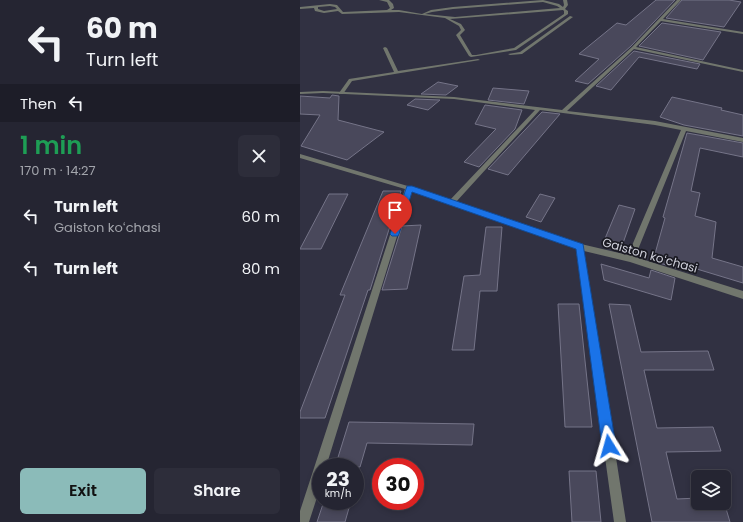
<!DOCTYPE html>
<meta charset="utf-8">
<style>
:root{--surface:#252532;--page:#2d2d3a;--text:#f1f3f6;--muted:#a3a5ac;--line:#42424d;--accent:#8bbbb9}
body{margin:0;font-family:Poppins,sans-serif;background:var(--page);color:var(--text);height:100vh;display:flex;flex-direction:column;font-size:15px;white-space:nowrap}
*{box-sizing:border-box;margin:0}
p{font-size:13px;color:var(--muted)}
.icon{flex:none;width:22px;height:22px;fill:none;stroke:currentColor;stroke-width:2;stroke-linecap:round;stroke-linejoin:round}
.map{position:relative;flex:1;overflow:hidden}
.drawer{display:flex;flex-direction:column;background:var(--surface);width:300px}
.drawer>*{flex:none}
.guide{background:#252532;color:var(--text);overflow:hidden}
.tools{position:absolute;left:391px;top:470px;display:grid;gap:8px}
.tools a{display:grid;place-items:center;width:40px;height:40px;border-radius:6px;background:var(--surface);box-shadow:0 2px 6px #0003,0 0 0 1px var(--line);font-size:20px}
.speed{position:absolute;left:12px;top:458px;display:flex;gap:8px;font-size:20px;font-weight:700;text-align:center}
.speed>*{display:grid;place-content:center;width:52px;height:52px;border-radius:50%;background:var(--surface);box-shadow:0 2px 6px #0003,0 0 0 1px var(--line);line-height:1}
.speed small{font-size:10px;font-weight:400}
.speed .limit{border:6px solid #d22;background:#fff;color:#111}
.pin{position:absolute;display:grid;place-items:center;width:34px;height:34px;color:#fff;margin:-41px -17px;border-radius:50% 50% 50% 0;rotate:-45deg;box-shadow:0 0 4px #0007}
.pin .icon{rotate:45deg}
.me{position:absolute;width:44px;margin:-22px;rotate:352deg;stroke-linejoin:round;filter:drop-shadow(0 0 3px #0008)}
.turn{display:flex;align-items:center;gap:14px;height:84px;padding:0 20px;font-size:18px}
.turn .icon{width:52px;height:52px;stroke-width:2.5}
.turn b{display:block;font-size:28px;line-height:34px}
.then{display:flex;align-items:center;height:38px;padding:0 20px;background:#0003;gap:8px;font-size:15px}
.round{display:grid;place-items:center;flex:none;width:42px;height:42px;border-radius:6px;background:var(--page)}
.summary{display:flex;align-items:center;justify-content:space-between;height:68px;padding:0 20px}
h1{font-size:24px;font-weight:600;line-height:30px;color:#1e9e55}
.action{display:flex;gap:8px;margin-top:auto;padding:8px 20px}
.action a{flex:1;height:46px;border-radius:6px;background:var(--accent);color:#111;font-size:16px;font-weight:600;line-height:46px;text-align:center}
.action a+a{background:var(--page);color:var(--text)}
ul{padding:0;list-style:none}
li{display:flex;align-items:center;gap:12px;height:52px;padding:0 20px}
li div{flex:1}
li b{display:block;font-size:15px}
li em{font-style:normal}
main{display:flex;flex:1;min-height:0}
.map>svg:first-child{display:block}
.building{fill:#49485b;stroke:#757488}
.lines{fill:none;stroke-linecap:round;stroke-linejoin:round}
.lane{fill:#71766d;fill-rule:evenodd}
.street{fill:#71766d;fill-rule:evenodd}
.route{fill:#1a73e8;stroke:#114b97}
.labels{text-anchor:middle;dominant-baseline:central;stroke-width:3.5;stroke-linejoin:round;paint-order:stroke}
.street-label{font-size:12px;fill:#d0d1dc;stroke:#1a1a22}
</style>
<main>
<section class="drawer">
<div class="guide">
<div class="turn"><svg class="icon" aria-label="left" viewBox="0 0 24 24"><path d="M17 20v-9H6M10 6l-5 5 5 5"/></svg><div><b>60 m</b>Turn left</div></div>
<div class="then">Then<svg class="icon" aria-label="left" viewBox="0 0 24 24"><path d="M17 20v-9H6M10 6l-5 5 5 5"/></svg></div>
</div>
<div class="summary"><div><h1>1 min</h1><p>170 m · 14:27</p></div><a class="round"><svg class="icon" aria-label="close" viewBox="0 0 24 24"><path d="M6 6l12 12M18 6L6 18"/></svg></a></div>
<ul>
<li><svg class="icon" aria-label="left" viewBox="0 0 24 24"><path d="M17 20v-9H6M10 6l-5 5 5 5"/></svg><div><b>Turn left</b><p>Gaiston koʻchasi</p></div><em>60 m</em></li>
<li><svg class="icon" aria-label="left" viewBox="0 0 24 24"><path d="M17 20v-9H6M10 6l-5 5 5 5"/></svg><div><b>Turn left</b></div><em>80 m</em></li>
</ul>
<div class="action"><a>Exit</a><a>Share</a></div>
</section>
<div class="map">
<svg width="443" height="522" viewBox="0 0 443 522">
<rect width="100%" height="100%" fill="#313142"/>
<!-- building -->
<path class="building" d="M356 0H375L331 46 288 84 275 81 299 59 279 54 317 23 326 25Z
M382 0H429L441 2 424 27 366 18Z
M362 23 421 32 403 60 339 46Z
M334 51 400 64 397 69 339 57 311 90 296 86Z
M138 82 158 86 146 95 121 94Z
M193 88 229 91 224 104 188 100Z
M32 95 39 96 38 120 84 132 47 160 1 146 20 115 0 114V96L30 98Z
M372 97 422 108 421 110 443 115V136L384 125 360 117Z
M115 99 140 100 128 110 107 105Z
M185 105 222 110 215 129 179 167 164 162 196 129 175 124Z
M242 112 260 114 208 175 188 169Z
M387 133 443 143V157L400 148 391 191 400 193 395 216 416 222 412 258 443 267V283L377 263 376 268 353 261 365 218 363 217Z
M83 191H101L70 290H68L25 418H0V412L45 295H40Z
M29 194H48L21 249H0Z
M240 194 255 198 241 222 226 217Z
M319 205 335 209 322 246 304 241Z
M121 225 107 289 82 290 102 226Z
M186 227H202L197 291H180L174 350H152L164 276 180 275Z
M301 264 349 278 351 270 375 278 371 300 304 280Z
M258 304H279L292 427H265Z
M309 304 330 305 341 352 408 351 414 370H344L357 428 413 427 421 451 366 452 377 499 398 498V503H424V502L430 522H352Z
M49 422 174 424 172 445 67 443 60 467H35Z
M269 471H296L301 522H272Z
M24 501H51L45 522H17Z"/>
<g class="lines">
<!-- lane -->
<path class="lane" d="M79 0H89L93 4 94 8 91 10H99L122 14 131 10 153 7 243 0 259 4 263 7 264 5 263 0H267L268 5 265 9 268 11V14L216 50 171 57 169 56 156 35 161 30 159 26 145 18 99 12 42 14 38 11 24 13 15 11 14 8 0 9V7L30 4 37 5 43 12 87 10 90 8 87 2ZM243 2 257 6 260 8 155 17 125 14 132 12 153 9ZM30 6 35 7 37 9 24 11 18 9V7ZM263 10 264 11V14L214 48 176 55H172L160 35 165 30 161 24 150 19Z
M270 16 273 17 222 54 210 55 208 54 220 52Z
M85 47 87 48 98 71 178 59 180 60 52 81 43 94H39V93L49 79 94 72 83 48Z"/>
<!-- street -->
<path class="street" d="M377 0H381L363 19 443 32V34L361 21 336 47 443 70V72L334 49 267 111 355 121 443 138V142L386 131 335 257 443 291V299L330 262 284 251 326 522H314L276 249 111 191 26 467H21V485L9 522H0V511L105 189 0 158V154L111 187 150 200 235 110 154 99 23 93 0 94V92L23 91 154 97 262 110 332 47ZM240 110 355 125 381 130 328 255 281 244 156 202Z"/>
</g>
<!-- route -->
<path class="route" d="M107 186H112L283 244 316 446 314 450 309 452 304 450 302 446 276 249 112 192 99 234 98 236H92L90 234Z"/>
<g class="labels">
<!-- street labels -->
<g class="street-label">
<text transform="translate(350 255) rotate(16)">Gaiston koʻchasi</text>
</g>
</g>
</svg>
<div class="tools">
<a><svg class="icon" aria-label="layers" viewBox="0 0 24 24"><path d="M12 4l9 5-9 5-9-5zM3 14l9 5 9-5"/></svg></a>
</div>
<div class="speed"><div>23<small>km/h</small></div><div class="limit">30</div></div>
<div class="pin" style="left:95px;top:234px;background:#d93025"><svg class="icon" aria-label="arrive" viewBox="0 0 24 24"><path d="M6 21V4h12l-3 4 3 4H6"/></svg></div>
<svg class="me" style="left:309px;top:446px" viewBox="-20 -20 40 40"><path d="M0-17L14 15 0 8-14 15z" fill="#1a73e8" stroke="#fff" stroke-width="4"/></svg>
</div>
</main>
